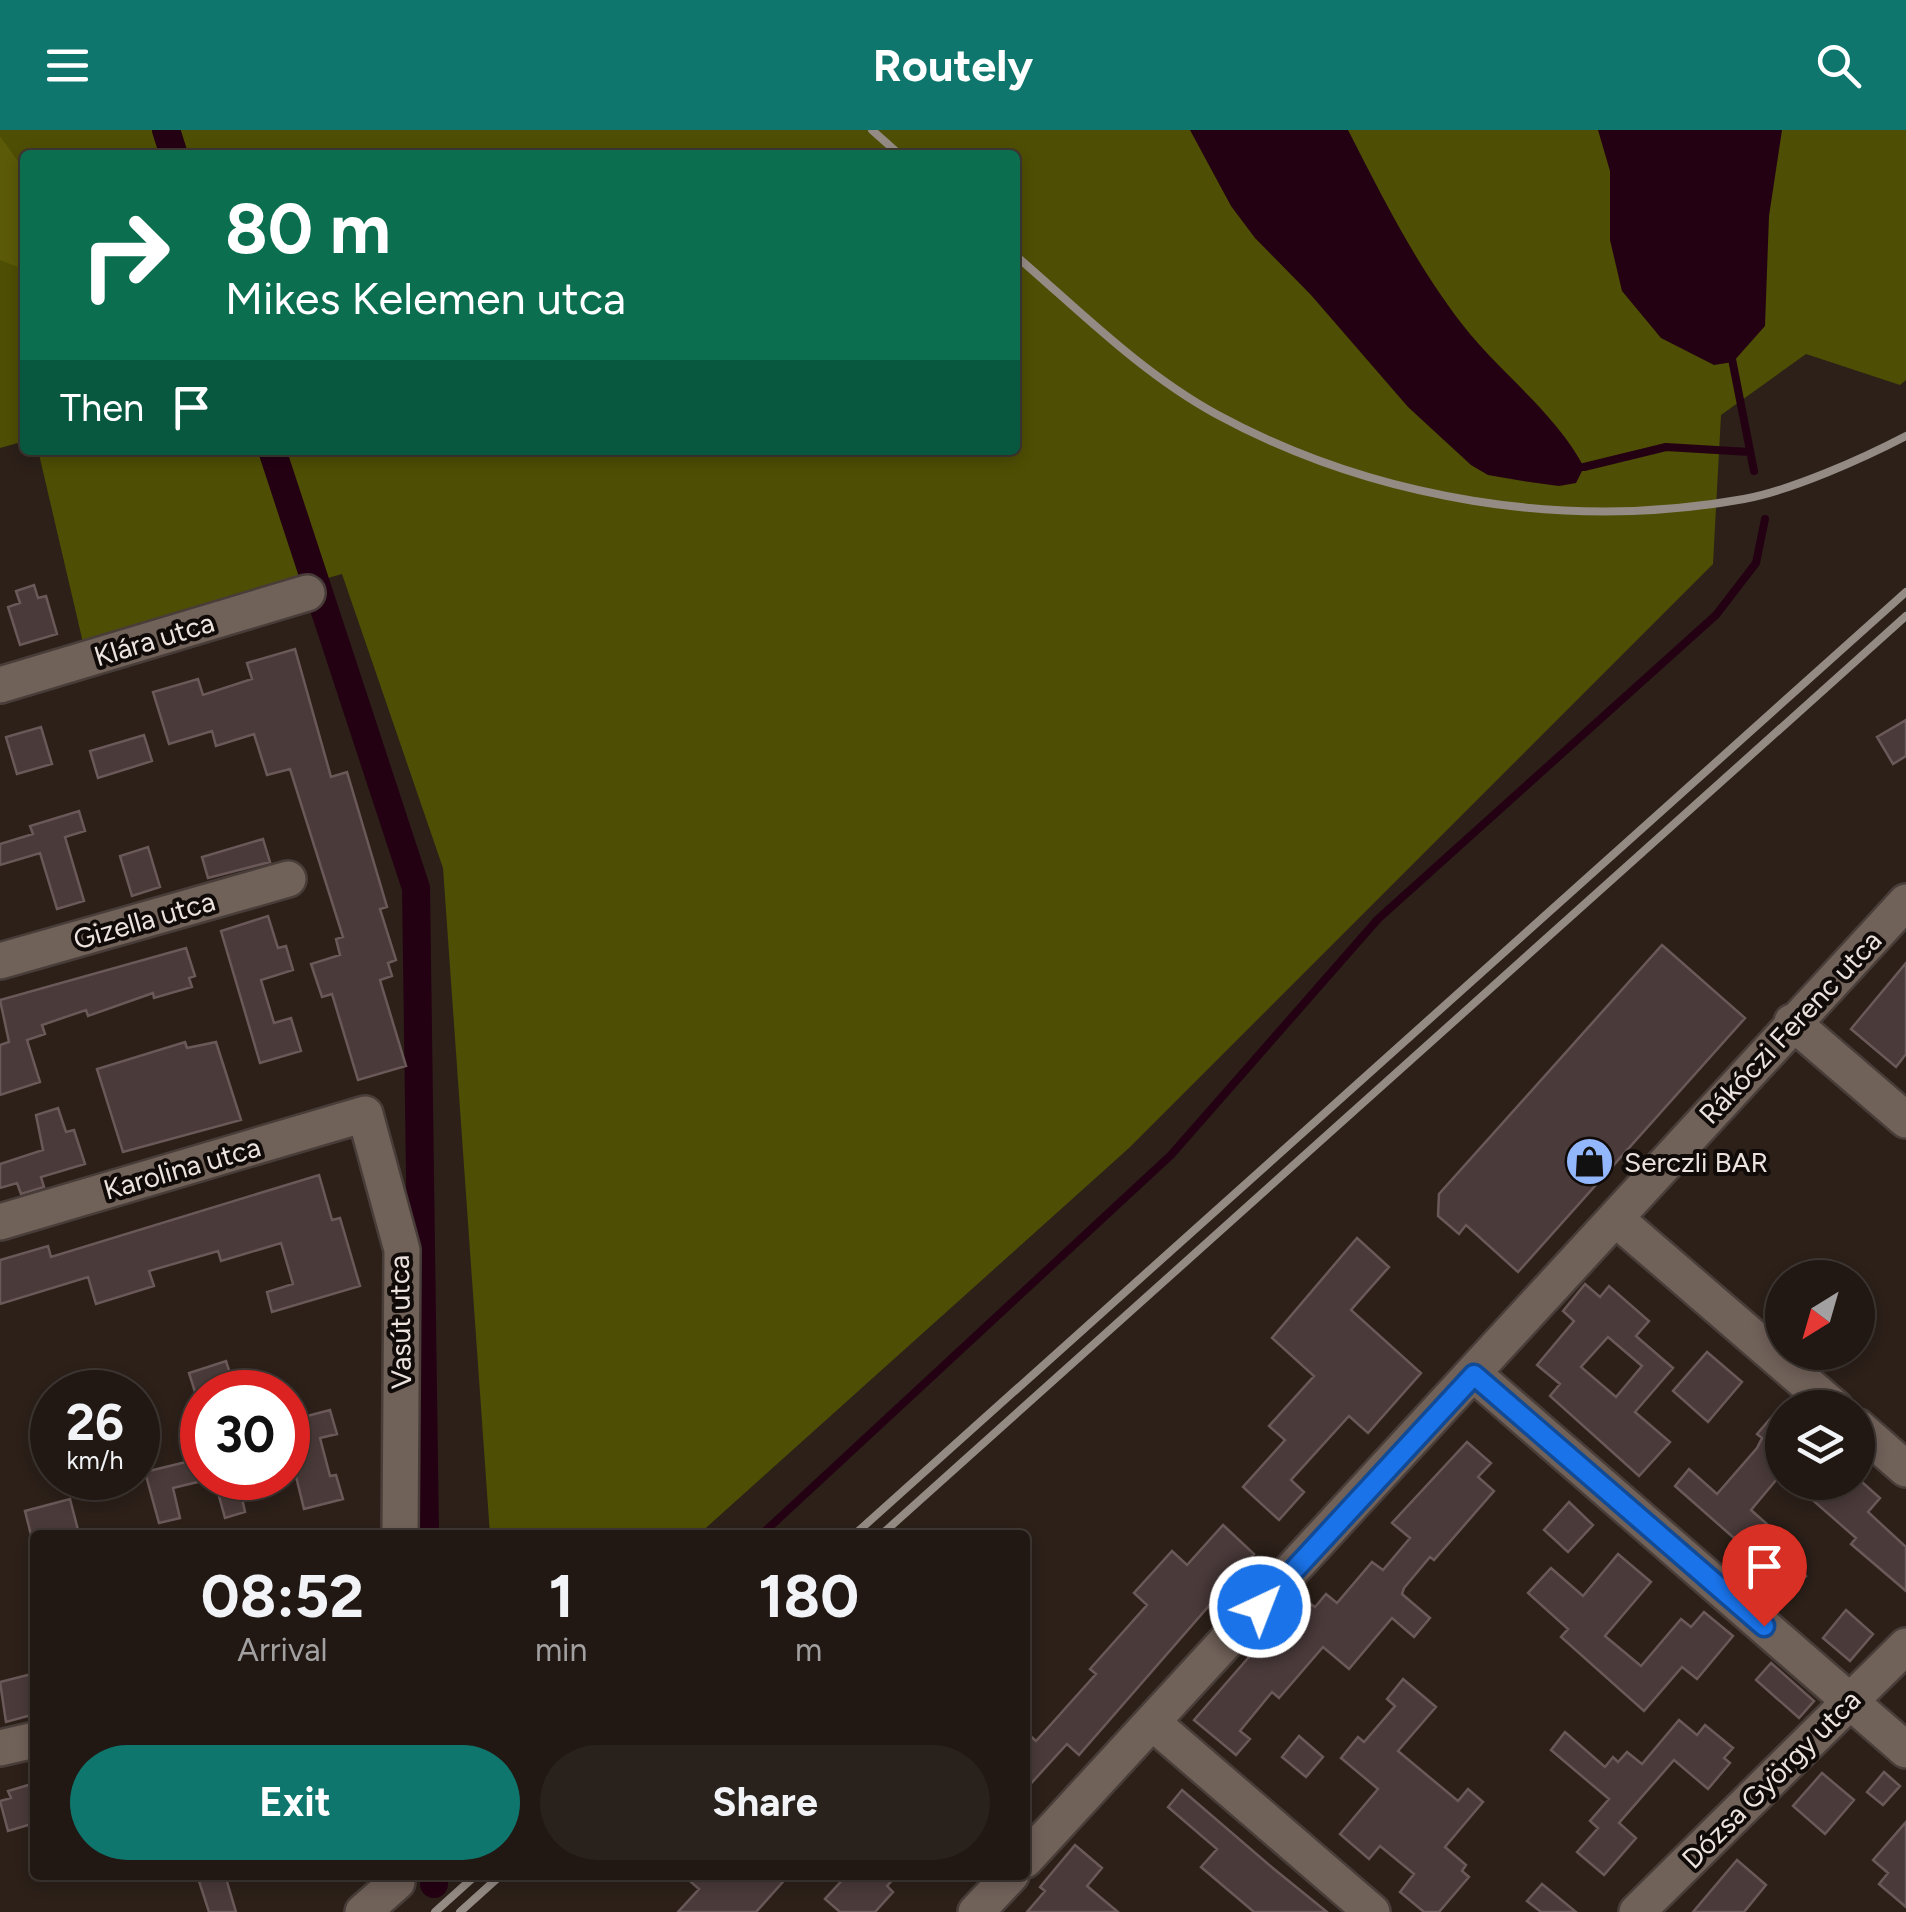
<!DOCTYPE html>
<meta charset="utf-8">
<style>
:root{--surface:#211813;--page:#29211c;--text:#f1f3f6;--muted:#a2a0a0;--line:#3e3733;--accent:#0f766e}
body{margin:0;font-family:Figtree,sans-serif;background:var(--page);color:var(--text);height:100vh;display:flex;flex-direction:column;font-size:38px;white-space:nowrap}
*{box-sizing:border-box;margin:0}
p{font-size:32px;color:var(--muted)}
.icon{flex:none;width:55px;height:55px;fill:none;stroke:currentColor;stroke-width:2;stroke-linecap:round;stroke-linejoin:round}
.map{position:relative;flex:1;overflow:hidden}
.side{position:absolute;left:30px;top:1400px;width:1000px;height:350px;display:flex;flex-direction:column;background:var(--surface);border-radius:10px;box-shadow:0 5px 15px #0003,0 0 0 2px var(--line)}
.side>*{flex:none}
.hud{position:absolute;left:20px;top:20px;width:1000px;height:305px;border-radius:10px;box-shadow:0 5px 15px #0003,0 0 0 2px var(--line);background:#0b6e4f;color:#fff;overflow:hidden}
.needle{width:65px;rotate:217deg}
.tools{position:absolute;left:1765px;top:1130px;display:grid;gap:20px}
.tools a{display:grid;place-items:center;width:110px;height:110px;border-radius:50%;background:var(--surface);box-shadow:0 5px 15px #0003,0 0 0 2px var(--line);font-size:50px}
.speed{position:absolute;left:30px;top:1240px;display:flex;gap:20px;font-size:50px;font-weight:700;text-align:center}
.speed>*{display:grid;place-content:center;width:130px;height:130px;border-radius:50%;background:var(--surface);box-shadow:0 5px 15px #0003,0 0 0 2px var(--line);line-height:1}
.speed small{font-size:25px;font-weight:400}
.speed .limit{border:15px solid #d22;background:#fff;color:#111}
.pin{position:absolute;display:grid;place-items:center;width:85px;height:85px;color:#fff;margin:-102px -42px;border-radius:50% 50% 50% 0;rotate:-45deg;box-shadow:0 0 10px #0007}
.pin .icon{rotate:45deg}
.me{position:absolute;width:110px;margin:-55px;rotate:43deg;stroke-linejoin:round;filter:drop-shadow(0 0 8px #0008)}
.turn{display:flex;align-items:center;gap:35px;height:210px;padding:0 40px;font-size:45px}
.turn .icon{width:130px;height:130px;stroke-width:2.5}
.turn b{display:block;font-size:70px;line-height:85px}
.then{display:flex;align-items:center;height:95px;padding:0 40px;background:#0003;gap:20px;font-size:38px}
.eta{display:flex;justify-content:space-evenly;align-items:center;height:170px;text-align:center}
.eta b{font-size:60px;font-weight:700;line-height:70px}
.primary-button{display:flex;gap:20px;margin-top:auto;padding:20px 40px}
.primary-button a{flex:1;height:115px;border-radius:60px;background:var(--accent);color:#fff;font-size:40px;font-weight:700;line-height:115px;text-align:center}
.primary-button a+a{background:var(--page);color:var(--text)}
header{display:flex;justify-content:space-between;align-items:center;height:130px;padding:0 40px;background:var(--accent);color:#fff;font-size:45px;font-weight:700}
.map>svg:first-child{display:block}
.green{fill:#4e4e04}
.forest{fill:#5a5a08}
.water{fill:#240013}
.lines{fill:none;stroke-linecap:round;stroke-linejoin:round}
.stream{stroke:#240013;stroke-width:8}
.canal{stroke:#240013;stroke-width:28}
.building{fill:#4a3a3a;stroke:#6a5958;stroke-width:2.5;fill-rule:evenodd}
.minor-casing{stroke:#483d39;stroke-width:40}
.minor{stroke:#706159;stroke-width:35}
.rail{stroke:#958b85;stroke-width:8}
.route-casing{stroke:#114b97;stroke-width:25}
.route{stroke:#1a73e8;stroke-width:18}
.labels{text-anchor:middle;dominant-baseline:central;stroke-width:8;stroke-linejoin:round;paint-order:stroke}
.street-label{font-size:28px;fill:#ece3df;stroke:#100b08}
.poi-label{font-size:28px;fill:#ece3df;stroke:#100b08;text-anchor:start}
</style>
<header><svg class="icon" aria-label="menu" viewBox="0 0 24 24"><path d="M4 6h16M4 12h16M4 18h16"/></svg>Routely<svg class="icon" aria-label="search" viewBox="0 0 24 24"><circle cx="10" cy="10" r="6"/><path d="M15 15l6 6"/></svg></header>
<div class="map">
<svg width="1906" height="1782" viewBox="0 0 1906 1782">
<rect width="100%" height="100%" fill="#2c2019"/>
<!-- green -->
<path class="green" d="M0 0H1906V250L1900 255 1806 224 1721 285 1713 434 1129 1018 698 1405H490L443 738 342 444 84 517 38 320H1015V25H25V311L0 318Z"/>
<!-- forest -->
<path class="forest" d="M0 6 25 41V140L0 130Z"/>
<!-- water -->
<path class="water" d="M1190 0H1348C1384 70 1420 143 1470 204 1507 248 1557 286 1584 337L1576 353 1559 356 1523 351 1488 345 1471 335 1408 277 1311 165 1255 108 1231 76Z
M1598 0H1782L1769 86 1765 196 1733 232 1714 235 1661 208 1622 161 1610 110V41Z"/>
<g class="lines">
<!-- stream -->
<path class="stream" d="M1731 224 1754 341
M1584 337 1666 317 1750 322
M761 1405 1171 1025 1378 789 1716 485 1756 433 1765 389"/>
<!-- canal -->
<path class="canal" d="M166 0 174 25
M272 320 416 758 425 1405
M434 1745V1754"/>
</g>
<!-- building -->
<path class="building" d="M34 455 38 468 46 466 57 504 20 515 8 477 20 473 16 461Z
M295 519 331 647 347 642 387 777 380 779 396 830 388 833 392 846 380 850 406 936 358 950 332 864 322 867 311 834 340 825 336 809 343 807 290 639 267 645 254 604 216 616 212 601 169 614 153 562 198 549 203 565 252 549 247 533Z
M1906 590V626L1893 634 1877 607Z
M41 597 52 634 17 644 6 607Z
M144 605 152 631 98 648 90 621Z
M79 681 85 701 65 707 84 771 57 779 40 723 0 735V714L33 704 30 696Z
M263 709 270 732 208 748 202 727Z
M148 717 160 757 132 766 120 726Z
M268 786 278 818 286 816 293 840 261 850 274 893 291 888 301 921 260 933 221 801Z
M1662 815 1745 888 1518 1142 1466 1095 1459 1104 1438 1086 1439 1064Z
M186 818 195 846 189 848 192 857 154 868 153 863 88 886 86 880 42 895 45 904 27 910 40 952 0 965V915L9 912 0 870Z
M1906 833V924L1896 937 1851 899Z
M185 912 187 918 216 912 241 990 123 1022 97 939Z
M58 978 66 1002 74 1000 85 1034 41 1047 44 1057 21 1064 17 1053 0 1058V1034L43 1020 36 985Z
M319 1045 332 1090 340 1088 360 1156 272 1182 267 1162 293 1154 281 1113 221 1131 218 1121 149 1141 154 1156 96 1174 88 1147 0 1174V1130L48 1116 51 1127Z
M1357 1108 1389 1137 1351 1180 1421 1243 1368 1303 1349 1286 1291 1350 1304 1362 1279 1390 1243 1357 1285 1310 1269 1296 1314 1246 1272 1208Z
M1585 1154 1600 1167 1609 1156 1649 1191 1636 1206 1673 1238 1635 1282 1670 1312 1639 1346 1550 1266 1560 1254 1537 1235 1574 1191 1563 1181ZM1608 1207 1642 1236 1616 1267 1581 1237Z
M1707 1222 1742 1252 1708 1292 1673 1261Z
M226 1231 236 1262H195L189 1243Z
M1782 1275V1343L1751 1380 1793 1417 1784 1427 1806 1446 1788 1466 1772 1452 1777 1446 1675 1356 1689 1339 1717 1364 1757 1318 1762 1308 1757 1304Z
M330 1280 337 1304 320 1308 330 1346 336 1345 343 1369 304 1379 288 1314V1291Z
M1467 1312 1491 1333 1478 1347 1494 1361 1434 1430 1430 1427 1404 1458 1402 1464 1430 1488 1414 1507 1392 1488 1349 1539 1323 1517 1279 1568 1272 1562 1240 1601 1250 1609 1236 1625 1194 1590 1269 1504 1277 1511 1309 1473 1315 1477 1326 1464 1337 1473 1372 1432 1383 1440 1410 1408 1392 1393Z
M202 1328V1351L173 1358 180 1388 159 1393 145 1342Z
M214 1348H252L256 1364 242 1368 245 1382 225 1388Z
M1792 1352H1862L1880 1368 1868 1382 1906 1417V1461L1851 1414 1856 1408Z
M70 1369 78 1400 31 1405 25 1381Z
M1569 1372 1593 1395 1568 1422 1544 1400Z
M1223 1395 1254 1424 1079 1625 1067 1614 1025 1660V1601L1036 1611 1096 1544 1090 1539 1147 1475 1134 1463 1172 1421 1187 1435Z
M1618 1424 1651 1452 1605 1506 1641 1536 1681 1489 1691 1497 1704 1482 1733 1506 1697 1549 1682 1537 1644 1581 1561 1507 1568 1499 1528 1463 1551 1438 1583 1466Z
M1846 1480 1873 1504 1850 1531 1823 1508Z
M1771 1533 1814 1571 1799 1588 1756 1550Z
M35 1543V1584L6 1592 0 1552Z
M1403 1549 1436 1577 1398 1621 1458 1671 1468 1659 1483 1672 1445 1717 1466 1735 1462 1741 1469 1747 1439 1782H1424L1400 1762 1414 1744 1380 1716 1369 1729 1340 1704 1378 1659 1341 1628 1358 1607 1364 1612 1395 1576 1387 1569Z
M1679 1590 1697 1605 1705 1595 1733 1618 1724 1628 1730 1633 1708 1659 1674 1630 1619 1693 1636 1708 1604 1745 1577 1722 1598 1698 1590 1691 1609 1669 1551 1620 1565 1602 1605 1637 1613 1627 1618 1632 1627 1622 1642 1634Z
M1299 1606 1323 1627 1306 1647 1282 1627Z
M1884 1642 1900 1656 1883 1675 1867 1662Z
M1822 1643 1854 1670 1825 1704 1793 1676Z
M35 1653V1693L8 1701 0 1671 11 1668 8 1661Z
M1182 1660 1274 1739 1327 1782H1254L1201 1737 1217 1719 1168 1677Z
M1906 1692V1777L1879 1754 1888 1743 1873 1730Z
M1075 1715 1102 1738 1087 1756 1118 1782H1027L1045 1761 1040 1757Z
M1737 1730 1766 1755 1744 1782H1693Z
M197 1745H225L236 1782H209Z
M683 1745H789L756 1782H678L699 1759Z
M847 1745H897L887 1756 893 1762 875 1782H840L825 1769Z
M1542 1754 1576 1782H1541L1527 1771Z"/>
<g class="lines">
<defs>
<path id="minor" d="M0 555 307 463
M0 831 288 749
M1792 892 1906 990
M1616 1089 1835 1278
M0 1092 365 984 402 1120 400 1405
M1475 1245 1906 1620
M1858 1297 1906 1339
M1153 1593 1372 1782
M0 1618 35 1610
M1025 1730 1906 772
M363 1782 397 1752V1745
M976 1782 1011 1745
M1637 1782 1906 1516"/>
</defs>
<!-- minor casing -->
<use href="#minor" class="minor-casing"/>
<!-- minor -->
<use href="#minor" class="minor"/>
<!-- rail -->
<path class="rail" d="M872 0 900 25
M1015 125C1079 180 1141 243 1216 284 1374 370 1567 401 1744 369 1792 360 1862 329 1906 306
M854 1405 1906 462
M881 1405 1906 486
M435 1782 476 1745
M460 1782 501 1745"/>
</g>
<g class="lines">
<defs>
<path id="route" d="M1260 1477 1474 1245 1764 1496"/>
</defs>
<!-- route casing -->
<use href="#route" class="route-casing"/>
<!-- route -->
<use href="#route" class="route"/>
</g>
<!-- icons -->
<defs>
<symbol id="shop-disc" viewBox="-11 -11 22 22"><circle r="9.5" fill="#93b7fd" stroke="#100b08"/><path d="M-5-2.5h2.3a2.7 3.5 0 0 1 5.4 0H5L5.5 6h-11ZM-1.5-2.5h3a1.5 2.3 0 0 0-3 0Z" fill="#111"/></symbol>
</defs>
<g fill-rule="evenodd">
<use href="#shop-disc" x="1562" y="1004" width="55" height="55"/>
</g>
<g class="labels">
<!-- street labels -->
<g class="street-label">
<text transform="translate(154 509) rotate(-17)">Klára utca</text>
<text transform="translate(144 790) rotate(-16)">Gizella utca</text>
<text transform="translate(1790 897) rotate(-47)">Rákóczi Ferenc utca</text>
<text transform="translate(182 1038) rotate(-16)">Karolina utca</text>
<text transform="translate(400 1192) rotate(-91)">Vasút utca</text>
<text transform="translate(1771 1649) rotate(-45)">Dózsa György utca</text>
</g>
<!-- poi labels -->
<g class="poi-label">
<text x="1624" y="1032">Serczli BAR</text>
</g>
</g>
</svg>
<div class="tools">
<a><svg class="needle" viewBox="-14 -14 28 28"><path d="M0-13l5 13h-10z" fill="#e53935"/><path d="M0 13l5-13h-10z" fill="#a2a0a0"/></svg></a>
<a><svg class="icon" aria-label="layers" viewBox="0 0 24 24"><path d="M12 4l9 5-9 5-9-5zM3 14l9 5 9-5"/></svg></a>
</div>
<div class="speed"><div>26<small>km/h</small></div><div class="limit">30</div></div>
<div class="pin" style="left:1764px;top:1496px;background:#d93025"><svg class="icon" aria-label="arrive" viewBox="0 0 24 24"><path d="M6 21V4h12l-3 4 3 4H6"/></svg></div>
<svg class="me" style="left:1260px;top:1477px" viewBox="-20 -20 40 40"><circle r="17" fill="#1a73e8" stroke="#fff" stroke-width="3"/><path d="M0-11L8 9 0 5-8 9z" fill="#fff"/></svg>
<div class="hud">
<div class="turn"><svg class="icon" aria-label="right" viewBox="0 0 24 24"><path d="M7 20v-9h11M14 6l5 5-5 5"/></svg><div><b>80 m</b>Mikes Kelemen utca</div></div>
<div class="then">Then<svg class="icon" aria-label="arrive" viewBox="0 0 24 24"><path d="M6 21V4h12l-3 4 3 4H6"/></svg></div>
</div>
<section class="side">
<div class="eta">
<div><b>08:52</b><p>Arrival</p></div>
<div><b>1</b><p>min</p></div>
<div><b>180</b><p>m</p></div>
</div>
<div class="primary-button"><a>Exit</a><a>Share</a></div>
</section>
</div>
